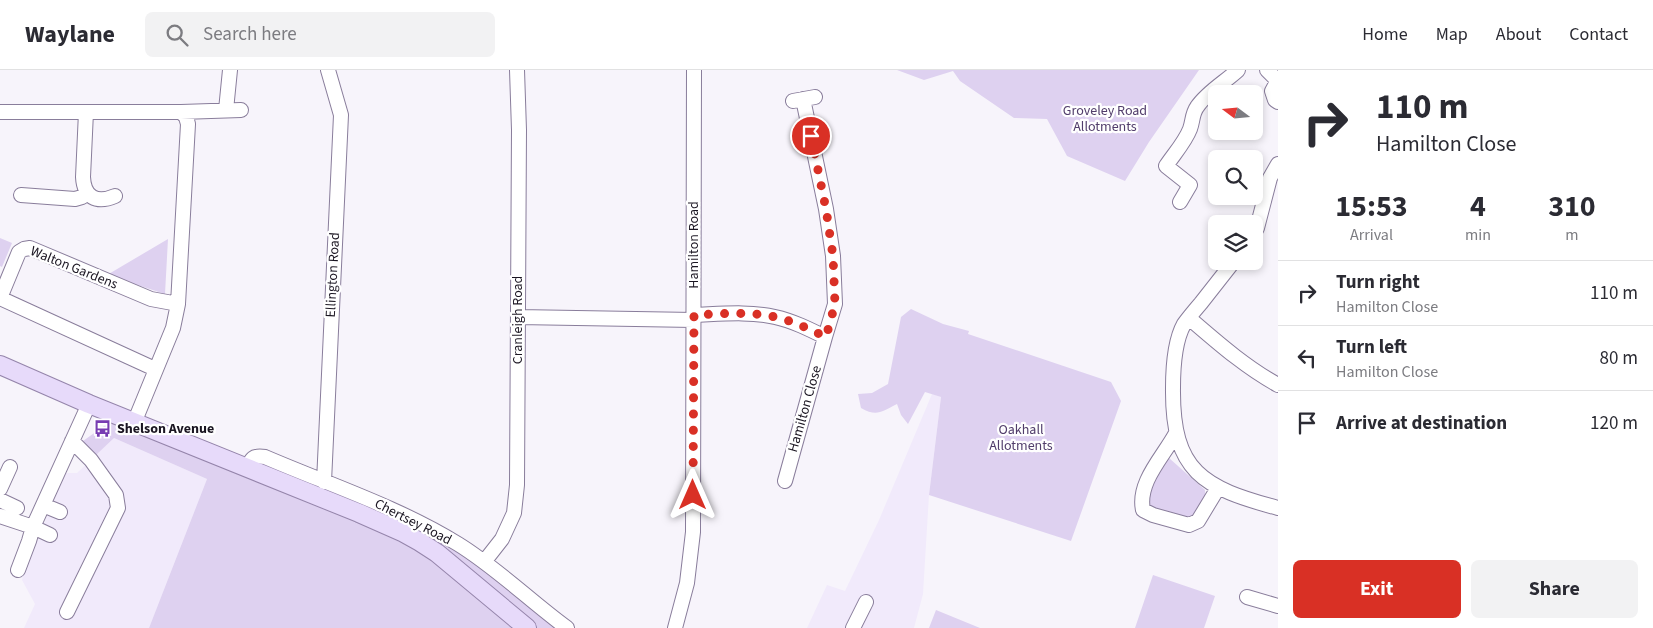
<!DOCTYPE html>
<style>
:root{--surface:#fff;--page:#f2f2f3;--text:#2b2b33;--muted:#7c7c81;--line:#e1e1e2;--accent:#d93025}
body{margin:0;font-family:"Source Sans 3",sans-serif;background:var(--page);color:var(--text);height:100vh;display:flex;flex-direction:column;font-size:19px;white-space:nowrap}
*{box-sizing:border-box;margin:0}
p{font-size:16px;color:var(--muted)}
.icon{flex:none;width:28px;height:28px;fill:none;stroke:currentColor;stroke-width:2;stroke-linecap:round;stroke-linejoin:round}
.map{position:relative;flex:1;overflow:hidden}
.sheet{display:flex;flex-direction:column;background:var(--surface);width:375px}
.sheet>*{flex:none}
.guide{background:#fff;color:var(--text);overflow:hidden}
.needle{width:32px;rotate:286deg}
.tools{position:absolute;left:1208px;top:15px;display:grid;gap:10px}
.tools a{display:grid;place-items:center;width:55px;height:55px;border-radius:8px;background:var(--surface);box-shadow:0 2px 8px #0003;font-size:25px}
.pin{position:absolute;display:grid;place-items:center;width:42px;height:42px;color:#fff;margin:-21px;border:2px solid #fff;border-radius:50%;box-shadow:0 1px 5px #0007}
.me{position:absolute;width:55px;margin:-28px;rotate:0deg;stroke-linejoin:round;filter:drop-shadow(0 0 4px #0008)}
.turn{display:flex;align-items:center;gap:18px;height:105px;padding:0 15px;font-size:22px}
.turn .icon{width:65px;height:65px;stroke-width:2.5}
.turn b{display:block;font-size:35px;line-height:42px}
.eta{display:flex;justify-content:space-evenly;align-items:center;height:85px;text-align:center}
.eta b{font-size:30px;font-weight:700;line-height:35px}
.button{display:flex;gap:10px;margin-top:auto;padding:10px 15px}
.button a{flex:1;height:58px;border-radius:8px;background:var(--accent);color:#fff;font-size:20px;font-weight:700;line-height:58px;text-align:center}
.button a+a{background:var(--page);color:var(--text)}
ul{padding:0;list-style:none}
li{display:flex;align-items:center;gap:15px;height:65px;padding:0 15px;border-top:1px solid var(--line)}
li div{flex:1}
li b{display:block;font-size:19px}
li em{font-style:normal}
header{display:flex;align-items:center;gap:30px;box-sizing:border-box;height:70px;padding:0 25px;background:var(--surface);border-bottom:1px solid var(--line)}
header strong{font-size:24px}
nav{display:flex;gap:28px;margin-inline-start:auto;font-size:18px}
.search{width:350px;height:45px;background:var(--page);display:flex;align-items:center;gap:12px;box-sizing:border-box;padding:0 18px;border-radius:8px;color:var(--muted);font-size:19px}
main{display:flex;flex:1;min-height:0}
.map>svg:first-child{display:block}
.built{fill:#f1eafb}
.green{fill:#ded1f0}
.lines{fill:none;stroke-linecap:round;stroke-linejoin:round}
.minor-casing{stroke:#897d9b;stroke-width:16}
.major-casing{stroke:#9585ab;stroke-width:20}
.minor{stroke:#fff;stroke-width:14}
.major{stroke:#e7dafa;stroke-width:18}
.route{stroke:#d93025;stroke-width:9;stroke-dasharray:0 16.2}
.labels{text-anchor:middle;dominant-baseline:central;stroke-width:4.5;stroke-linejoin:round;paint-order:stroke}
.park-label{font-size:14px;fill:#513d6b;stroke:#fff}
.street-label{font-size:14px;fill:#1a1521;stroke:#fff}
.poi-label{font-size:14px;font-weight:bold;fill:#1a1521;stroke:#fff;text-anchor:start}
</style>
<header>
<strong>Waylane</strong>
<div class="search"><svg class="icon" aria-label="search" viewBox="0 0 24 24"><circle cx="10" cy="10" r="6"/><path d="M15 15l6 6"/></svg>Search here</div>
<nav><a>Home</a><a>Map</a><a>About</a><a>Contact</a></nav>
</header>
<main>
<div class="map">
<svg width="1278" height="558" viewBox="0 0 1278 558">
<rect width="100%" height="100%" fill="#f7f4fb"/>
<!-- built -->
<path class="built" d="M932 324 941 327 929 425 923 524 914 558H807L827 515 845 521 879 450Z
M114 368 207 409 149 558H24L35 534 22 510 23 505 65 403H77Z"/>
<!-- green -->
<path class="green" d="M897 0H1199L1149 72 1125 111 1067 86 1047 49 1014 48 960 11 953 1 924 10Z
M0 168 12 173 2 197 0 196Z
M168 169 165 224 107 205Z
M911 239 943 254 969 261 968 264 1111 312 1121 331 1071 471 929 425 941 327 925 322 908 354 901 345 897 334C881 342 877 347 861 338L858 324 872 323 888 314 901 247Z
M115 353 418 476 522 558H149L207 409 114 368 95 386 83 371 104 356Z
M257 386 458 474 567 558H527L437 483 247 399Z
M1169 388 1205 420V429L1195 448 1187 450 1148 437 1145 429 1164 390Z
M1153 505 1215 526 1204 558H1135Z
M936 540 980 558H929Z"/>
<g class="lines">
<defs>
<path id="minor" d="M1267 0 1278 11
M1278 10 1272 21 1275 30 1278 32
M793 31 815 27
M226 40 230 0
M0 42H181L241 40
M86 42 83 107C84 127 96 134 115 126
M21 125 75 129 82 127 87 124
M1180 132 1190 115 1166 96C1174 84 1185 72 1190 59 1193 51 1192 44 1197 37 1207 22 1225 12 1238 0
M1254 164 1257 158 1270 108 1278 94
M1234 191C1223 205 1212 219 1201 233 1195 240 1189 247 1184 254 1174 272 1173 298 1173 318 1172 402 1203 418 1278 438
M0 228 19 182 24 179 30 178 151 229 178 234
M0 228 155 299
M694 245C721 244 749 241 775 247 793 251 809 259 825 267L835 234 833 186 826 139 803 29
M518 247 694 250
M1189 248C1217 272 1245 297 1278 315
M134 353 173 258 178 234 188 54 186 47 181 42
M1176 363C1164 386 1137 412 1143 440L1153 445 1189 455 1198 451 1218 418
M247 399C251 389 252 385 265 387 330 415 398 437 458 474 497 498 530 531 567 558
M785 411 825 267
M324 412 341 45 328 0
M0 419 10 397
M0 430 17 438
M43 435 60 442
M0 446 33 457 89 334
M484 492 502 469 514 443 517 415 519 60 517 0
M18 500 29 471 33 457 50 465
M1247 527 1278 536
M67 542 118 438 116 425 91 390 72 371
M675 558 687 513 693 462 694 0
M853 558 866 532"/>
<path id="major" d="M0 295 89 334 359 443 402 462 420 472 437 483 527 558"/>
</defs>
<!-- minor casing -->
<use href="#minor" class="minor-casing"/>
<!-- major casing -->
<use href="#major" class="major-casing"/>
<!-- minor -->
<use href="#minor" class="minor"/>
<!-- major -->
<use href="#major" class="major"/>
</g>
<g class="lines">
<!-- route -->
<path class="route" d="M693 425 694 245C721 244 749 241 775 247 793 251 809 259 826 267L835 234 833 186 826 139 811 66"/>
</g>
<!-- icons -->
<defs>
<symbol id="bus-bare" viewBox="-9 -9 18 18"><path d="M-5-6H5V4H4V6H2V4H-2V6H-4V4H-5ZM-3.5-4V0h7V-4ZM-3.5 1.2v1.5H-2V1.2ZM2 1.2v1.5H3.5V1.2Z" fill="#783db2" stroke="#fff" stroke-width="2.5" paint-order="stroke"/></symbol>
</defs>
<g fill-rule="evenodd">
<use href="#bus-bare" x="90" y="346" width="25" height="25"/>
</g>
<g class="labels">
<!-- park labels -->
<g class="park-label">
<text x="1105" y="41">Groveley Road<tspan x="1105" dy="16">Allotments</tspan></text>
<text x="1021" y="360">Oakhall<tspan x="1021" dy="16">Allotments</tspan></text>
</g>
<!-- street labels -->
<g class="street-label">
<text transform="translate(694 175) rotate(-90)">Hamilton Road</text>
<text transform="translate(74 198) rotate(22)">Walton Gardens</text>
<text transform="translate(333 205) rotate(-87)">Ellington Road</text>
<text transform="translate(518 250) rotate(-90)">Cranleigh Road</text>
<text transform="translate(805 339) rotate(-74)">Hamilton Close</text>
<text transform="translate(413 452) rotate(27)">Chertsey Road</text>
</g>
<!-- poi labels -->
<g class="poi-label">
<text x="117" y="359">Shelson Avenue</text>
</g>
</g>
</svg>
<div class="tools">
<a><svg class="needle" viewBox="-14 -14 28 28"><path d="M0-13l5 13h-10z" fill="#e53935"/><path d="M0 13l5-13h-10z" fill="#7c7c81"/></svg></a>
<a><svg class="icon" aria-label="search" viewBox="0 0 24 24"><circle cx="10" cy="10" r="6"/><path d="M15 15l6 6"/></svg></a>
<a><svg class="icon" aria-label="layers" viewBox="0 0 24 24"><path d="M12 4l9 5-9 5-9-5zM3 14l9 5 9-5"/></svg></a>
</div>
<div class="pin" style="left:811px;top:66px;background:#d93025"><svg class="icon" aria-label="arrive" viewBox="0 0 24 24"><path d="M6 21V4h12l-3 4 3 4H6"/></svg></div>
<svg class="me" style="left:693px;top:425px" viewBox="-20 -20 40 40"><path d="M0-17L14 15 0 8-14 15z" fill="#d93025" stroke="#fff" stroke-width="4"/></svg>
</div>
<section class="sheet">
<div class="guide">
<div class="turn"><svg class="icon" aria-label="right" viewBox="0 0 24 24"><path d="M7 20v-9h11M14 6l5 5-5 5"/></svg><div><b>110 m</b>Hamilton Close</div></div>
</div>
<div class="eta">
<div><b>15:53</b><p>Arrival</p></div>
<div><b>4</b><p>min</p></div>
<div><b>310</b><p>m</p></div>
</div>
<ul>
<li><svg class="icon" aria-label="right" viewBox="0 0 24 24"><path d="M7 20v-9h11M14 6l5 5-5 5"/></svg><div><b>Turn right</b><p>Hamilton Close</p></div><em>110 m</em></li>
<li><svg class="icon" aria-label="left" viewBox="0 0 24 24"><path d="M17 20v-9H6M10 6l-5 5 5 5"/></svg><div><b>Turn left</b><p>Hamilton Close</p></div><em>80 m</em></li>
<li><svg class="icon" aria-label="arrive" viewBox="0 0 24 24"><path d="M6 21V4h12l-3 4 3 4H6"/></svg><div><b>Arrive at destination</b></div><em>120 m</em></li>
</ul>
<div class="button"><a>Exit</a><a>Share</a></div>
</section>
</main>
